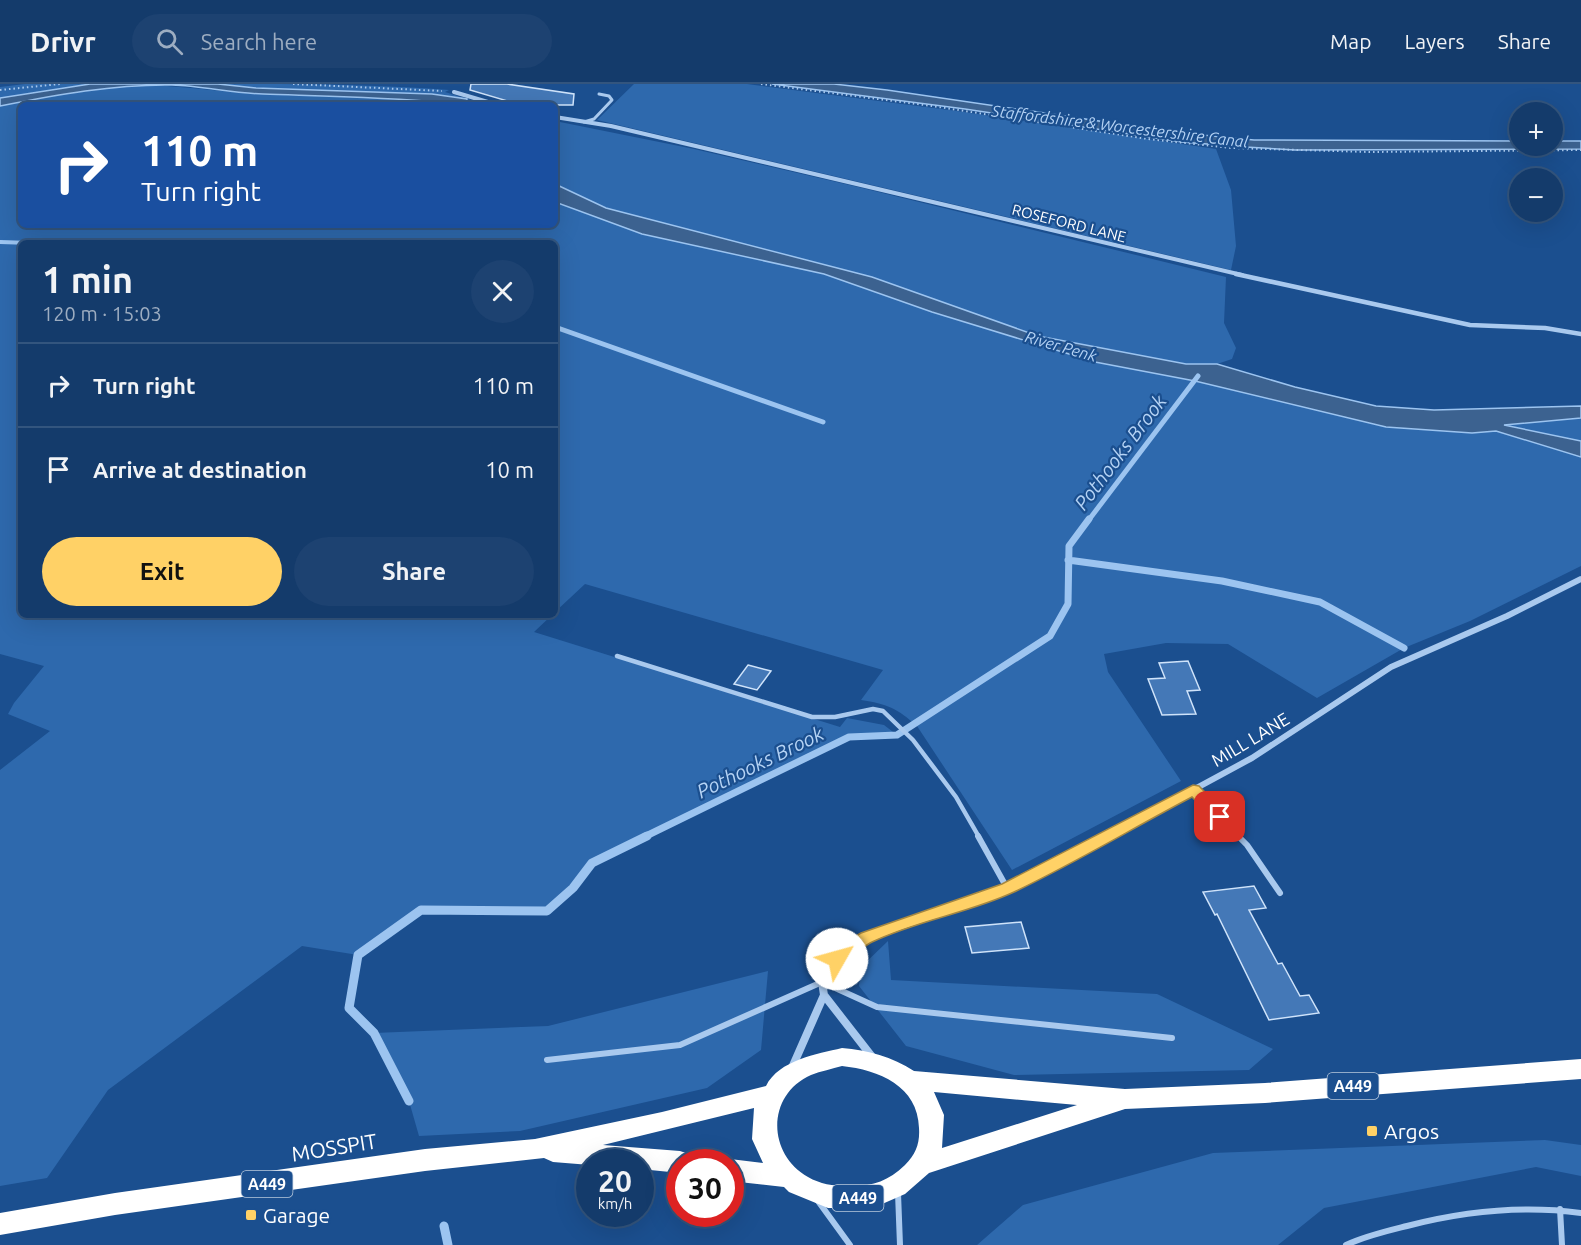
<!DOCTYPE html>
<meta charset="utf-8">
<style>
:root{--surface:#143b6b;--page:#1d4271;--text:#f1f3f6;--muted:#9dadc1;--line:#33557e;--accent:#ffd166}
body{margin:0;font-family:Ubuntu,sans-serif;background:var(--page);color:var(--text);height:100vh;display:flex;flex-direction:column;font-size:22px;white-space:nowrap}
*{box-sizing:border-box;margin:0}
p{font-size:20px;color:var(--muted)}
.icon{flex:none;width:33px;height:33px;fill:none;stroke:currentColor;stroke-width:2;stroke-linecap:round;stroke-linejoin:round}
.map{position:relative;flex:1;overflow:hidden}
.sheet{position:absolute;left:18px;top:156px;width:540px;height:378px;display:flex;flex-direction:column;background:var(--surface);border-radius:9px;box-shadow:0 6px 24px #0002,0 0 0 2px var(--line)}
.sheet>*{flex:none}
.banner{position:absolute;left:18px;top:18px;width:540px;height:126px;border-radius:9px;box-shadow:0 6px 24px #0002,0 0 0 2px var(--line);background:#1a4fa0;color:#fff;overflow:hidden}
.fabs{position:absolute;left:1509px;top:18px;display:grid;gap:12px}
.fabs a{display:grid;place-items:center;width:54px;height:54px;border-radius:50%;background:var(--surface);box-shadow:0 6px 24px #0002,0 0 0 2px var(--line);font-size:30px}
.speed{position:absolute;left:576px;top:1065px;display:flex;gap:12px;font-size:30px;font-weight:700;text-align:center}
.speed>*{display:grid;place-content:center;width:78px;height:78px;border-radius:50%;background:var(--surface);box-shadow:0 6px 24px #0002,0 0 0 2px var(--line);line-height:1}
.speed small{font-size:15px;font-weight:400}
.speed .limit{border:9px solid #d22;background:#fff;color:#111}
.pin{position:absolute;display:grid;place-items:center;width:51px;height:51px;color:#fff;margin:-26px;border-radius:12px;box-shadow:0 3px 9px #0006}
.me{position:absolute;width:66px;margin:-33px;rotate:52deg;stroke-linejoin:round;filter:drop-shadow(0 0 4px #0008)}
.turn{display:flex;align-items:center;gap:21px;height:126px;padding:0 24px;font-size:27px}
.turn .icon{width:78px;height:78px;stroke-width:2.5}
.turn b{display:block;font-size:42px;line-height:51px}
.round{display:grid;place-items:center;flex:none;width:63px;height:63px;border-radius:32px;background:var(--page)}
.overview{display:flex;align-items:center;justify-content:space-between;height:102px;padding:0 24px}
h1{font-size:36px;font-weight:700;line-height:45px}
.action{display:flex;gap:12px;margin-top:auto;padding:12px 24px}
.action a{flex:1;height:69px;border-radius:36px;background:var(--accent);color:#111;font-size:24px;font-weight:700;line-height:69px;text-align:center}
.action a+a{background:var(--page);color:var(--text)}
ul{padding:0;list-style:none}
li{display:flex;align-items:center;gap:18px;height:84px;padding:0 24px;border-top:2px solid var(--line)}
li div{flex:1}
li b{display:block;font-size:22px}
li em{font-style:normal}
header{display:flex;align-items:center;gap:36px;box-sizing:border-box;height:84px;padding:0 30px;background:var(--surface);border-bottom:2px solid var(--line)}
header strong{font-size:28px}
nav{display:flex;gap:33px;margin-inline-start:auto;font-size:21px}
.search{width:420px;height:54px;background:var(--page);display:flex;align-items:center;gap:15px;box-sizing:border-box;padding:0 21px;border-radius:33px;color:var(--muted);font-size:22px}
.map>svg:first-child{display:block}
.green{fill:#2e69ad}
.water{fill:#3c6290;stroke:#9cc4f0;stroke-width:1.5}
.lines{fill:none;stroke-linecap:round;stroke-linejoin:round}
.stream-far3{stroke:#9cc4f0;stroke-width:4}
.stream-far2{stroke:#9cc4f0;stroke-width:5}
.stream-far1{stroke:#9cc4f0;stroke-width:7}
.stream{stroke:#9cc4f0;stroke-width:9}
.building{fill:#4478b7;stroke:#cfe3fa;stroke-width:1.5}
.path{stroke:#a9c9ee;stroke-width:2;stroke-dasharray:1.5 3;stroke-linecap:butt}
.lane-far2{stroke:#a9c9ee;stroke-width:3}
.lane-far1{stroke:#a9c9ee;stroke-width:4.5}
.lane{stroke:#a9c9ee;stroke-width:6}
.street-far3{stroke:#a9c9ee;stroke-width:4}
.street-far2{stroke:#a9c9ee;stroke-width:4.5}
.street-far1{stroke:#a9c9ee;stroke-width:6}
.street{stroke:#a9c9ee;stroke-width:8}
.highway{fill:#fff;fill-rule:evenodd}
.route{fill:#ffd166;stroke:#a68842;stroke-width:1.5}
.poi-dot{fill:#ffd166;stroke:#1b4f8f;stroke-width:2}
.labels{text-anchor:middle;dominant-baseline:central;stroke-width:4.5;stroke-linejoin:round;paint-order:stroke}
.far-street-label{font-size:15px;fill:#fff;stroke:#1b4f8f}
.far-water-label{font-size:16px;font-style:italic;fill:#b5d3f5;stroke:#1b4f8f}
.shield{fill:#1b4f8f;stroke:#bbcadd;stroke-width:1.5}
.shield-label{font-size:16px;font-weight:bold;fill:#fff}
.street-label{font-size:18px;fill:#fff;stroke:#1b4f8f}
.water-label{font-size:20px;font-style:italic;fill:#b5d3f5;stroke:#1b4f8f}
.near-poi-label{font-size:21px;fill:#fff;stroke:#1b4f8f;text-anchor:start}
.near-street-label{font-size:21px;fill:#fff;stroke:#1b4f8f}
</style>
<header>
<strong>Drivr</strong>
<div class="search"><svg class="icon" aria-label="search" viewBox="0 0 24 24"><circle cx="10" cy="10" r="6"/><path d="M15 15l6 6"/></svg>Search here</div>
<nav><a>Map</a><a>Layers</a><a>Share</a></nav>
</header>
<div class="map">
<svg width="1581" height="1161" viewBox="0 0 1581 1161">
<rect width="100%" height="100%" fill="#1b4f8f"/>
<!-- green -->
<path class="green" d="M25 0H90L0 14V3Z
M218 0C295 0 373 0 449 6L445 8 487 21H466L467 16 256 4Z
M634 0H747L957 27 1216 65 1231 106 1236 162 1231 186 597 36Z
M137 1C179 1 220 8 261 10 321 13 381 12 441 18L444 21H21V141H555V118L642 150 824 190 932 228 1095 278 1195 297 1386 343 1472 349 1496 347 1581 373V482L1470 537 1404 564 1317 614 1228 560 1166 559 1104 570 1108 588 1181 697 1012 786 917 642C897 624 887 620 861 616L883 586 585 500 555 528V159H21V531H552L534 548 840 643 847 634 884 641 897 651 849 653 592 779 547 827 422 826 358 871 302 862 108 1006 47 1094 0 1102V686L50 647 8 630 14 619 44 582 0 570V22L73 7Z
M555 37 694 65 858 103 1226 193 1224 239 1236 264 1232 275 1217 280H1186L1038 252 868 192 606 124 555 100Z
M1581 334V357L1501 341Z
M888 857 891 896 1157 910 1273 965 1249 986 1014 991 906 962 859 902 861 883Z
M768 887 761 966 707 1004 520 1047 419 1052 409 1017 374 949 548 942Z
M1545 1056 1581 1061V1092L1536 1083 1324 1124 1278 1161H977L1023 1121 1213 1069Z"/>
<!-- water -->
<path class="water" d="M90 0H218L256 4 432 10 467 15 466 21H444L441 18C382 13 322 12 263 10 232 9 202 2 172 1 114 0 56 11 0 22V14Z
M772 0H834L887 6 1181 49 1254 56 1519 57 1520 62H1552L1553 57H1581V65L1295 66 1245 63 1182 58 965 25Z
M555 100 606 124 872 193 1038 252 1186 280H1217L1295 303 1376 322 1434 326 1581 322V334L1504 341 1581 357V373L1496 347 1472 349 1386 343 1195 297 1095 278 932 228 824 190 642 150 555 118Z"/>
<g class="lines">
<!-- stream-far3 -->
<path class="stream-far3" d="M0 158 31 159"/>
<!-- stream-far2 -->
<path class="stream-far2" d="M555 243 823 338
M1088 437 1198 292"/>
<!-- stream-far1 -->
<path class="stream-far1" d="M1068 476 1222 497 1320 518 1404 564
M644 753 849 653 897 651 1050 552 1068 520 1069 462 1089 435"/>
<!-- stream -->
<path class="stream" d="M409 1017 374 949 349 924 358 871 421 826 547 827 573 804 592 779 647 752
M444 1142 448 1161"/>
</g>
<!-- building -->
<path class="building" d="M471 0H507L574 10 573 21H521L470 6Z
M1188 577 1200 606 1187 607 1196 630 1162 631 1148 595 1165 594 1159 579Z
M748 581 771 587 757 606 734 600Z
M1254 802 1266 824 1249 826 1278 880 1282 879 1300 912 1309 911 1319 929 1269 936 1217 830 1215 831 1203 808Z
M1021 838 1029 864 972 869 965 843Z"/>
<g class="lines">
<!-- path -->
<path class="path" d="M293 0 442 7
M761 0 932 22 1148 55 1231 64 1369 68 1581 66
M0 6 60 0"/>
<!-- lane-far2 -->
<path class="lane-far2" d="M584 38 594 35 612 16 609 12 599 10"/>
<!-- lane-far1 -->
<path class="lane-far1" d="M617 572 812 633H835L873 625 883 627 913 656 956 713 979 753
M1193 706 1240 753"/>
<!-- lane -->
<path class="lane" d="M978 752 1007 804
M1238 752 1247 761 1280 809
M547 976 680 961 822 898 877 923 1172 954
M898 1109 900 1161
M818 1117 850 1161
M1560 1125 1562 1161
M1346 1161C1365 1152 1387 1147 1407 1142 1465 1127 1522 1121 1581 1129"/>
<!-- street-far3 -->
<path class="street-far3" d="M454 8 498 21
M555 33 611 42 1242 191"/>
<!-- street-far2 -->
<path class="street-far2" d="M1236 190 1470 241 1545 244 1581 250"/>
<!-- street-far1 -->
<path class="street-far1" d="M1106 753 1252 674 1391 583 1507 532 1581 495"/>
<!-- street -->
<path class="street" d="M873 974 824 911 822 898 844 866 867 853 1007 804 1109 752
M791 986 824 911"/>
<!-- highway -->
<path class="highway" d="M842 964C868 966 892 973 914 987L1125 1005 1265 999 1581 975V995L1265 1019 1125 1025 929 1089 905 1110 873 1124H828L789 1108 784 1103 730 1097V1078H721L730 1075 763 1079 752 1055 754 1024 603 1061 680 1067 689 1070 692 1078H680V1089L640 1085V1078H590V1081L553 1078 544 1074 425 1087 115 1131 0 1151V1129L115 1109 425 1065 535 1055 662 1028 766 1002C779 976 817 970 842 964ZM842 982C879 986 918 1002 919 1044 920 1059 916 1070 905 1081 887 1098 871 1103 847 1102 833 1102 820 1100 808 1093 767 1070 766 1011 811 991 821 987 832 985 842 982ZM934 1008 1077 1021 942 1064 944 1031Z"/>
</g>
<!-- route -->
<path class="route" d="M1193 701 1199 702 1226 730 1228 733 1226 737H1215L1192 713C1133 744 1075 779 1014 808 969 829 918 836 872 858 860 864 842 883 831 880L828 875 838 862 861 849 1002 800Z"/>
<!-- markers -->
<g class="poi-dot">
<rect x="1366" y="1041" width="12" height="12" rx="3"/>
<rect x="245" y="1125" width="12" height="12" rx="3"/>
</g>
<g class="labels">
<!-- far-street labels -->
<g class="far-street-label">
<text transform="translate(1069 139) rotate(14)">ROSEFORD LANE</text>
</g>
<!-- far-water labels -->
<g class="far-water-label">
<text transform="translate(1120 42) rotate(7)">Staffordshire &amp; Worcestershire Canal</text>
<text transform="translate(1061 262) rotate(16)">River Penk</text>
</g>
<!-- shield labels -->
<g class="shield">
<rect x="1327.5" y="989" width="51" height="26" rx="4.5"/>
<rect x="241.5" y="1087" width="51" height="26" rx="4.5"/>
<rect x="832.5" y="1101" width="51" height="26" rx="4.5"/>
</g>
<g class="shield-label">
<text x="1353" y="1002">A449</text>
<text x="267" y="1100">A449</text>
<text x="858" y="1114">A449</text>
</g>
<!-- street labels -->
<g class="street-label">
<text transform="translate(1250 655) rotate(-31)">MILL LANE</text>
</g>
<!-- water labels -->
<g class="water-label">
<text transform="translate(1120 368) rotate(-53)">Pothooks Brook</text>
<text transform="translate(760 678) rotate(-26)">Pothooks Brook</text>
</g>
<!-- near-poi labels -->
<g class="near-poi-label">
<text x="1384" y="1047">Argos</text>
<text x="263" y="1131">Garage</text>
</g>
<!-- near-street labels -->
<g class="near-street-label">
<text transform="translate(334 1063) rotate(-9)">MOSSPIT</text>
</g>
</g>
</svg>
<div class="fabs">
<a>+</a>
<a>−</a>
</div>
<div class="speed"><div>20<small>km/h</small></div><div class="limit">30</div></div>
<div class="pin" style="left:1220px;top:733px;background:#d93025"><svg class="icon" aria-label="arrive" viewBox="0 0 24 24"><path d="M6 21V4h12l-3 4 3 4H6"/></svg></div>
<svg class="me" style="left:837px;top:875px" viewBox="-20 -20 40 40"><circle r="19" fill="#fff"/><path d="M0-13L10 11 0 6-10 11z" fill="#ffd166"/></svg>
<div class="banner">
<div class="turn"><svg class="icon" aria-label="right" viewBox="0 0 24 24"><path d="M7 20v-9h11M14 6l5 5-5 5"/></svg><div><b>110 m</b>Turn right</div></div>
</div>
<section class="sheet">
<div class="overview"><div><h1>1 min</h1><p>120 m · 15:03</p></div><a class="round"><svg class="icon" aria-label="close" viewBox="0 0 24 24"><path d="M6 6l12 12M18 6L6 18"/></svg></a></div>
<ul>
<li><svg class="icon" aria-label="right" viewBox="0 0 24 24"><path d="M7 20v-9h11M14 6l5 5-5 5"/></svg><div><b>Turn right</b></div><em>110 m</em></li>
<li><svg class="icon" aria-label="arrive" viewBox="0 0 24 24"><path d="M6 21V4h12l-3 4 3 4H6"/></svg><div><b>Arrive at destination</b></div><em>10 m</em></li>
</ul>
<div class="action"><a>Exit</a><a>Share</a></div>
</section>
</div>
